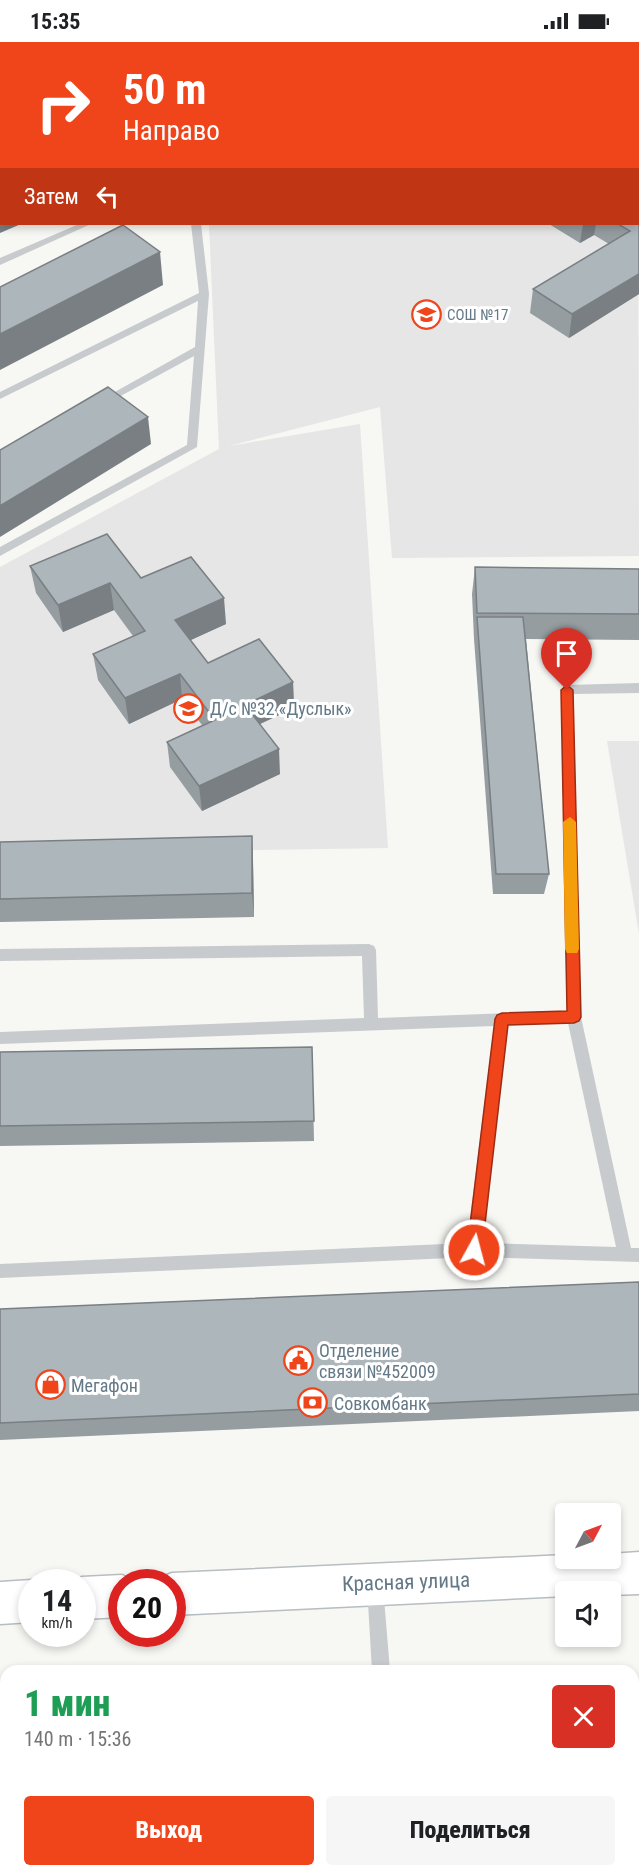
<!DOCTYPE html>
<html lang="ru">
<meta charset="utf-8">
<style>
:root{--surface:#fff;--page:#f6f6f6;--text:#202124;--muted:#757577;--accent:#f0441b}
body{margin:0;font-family:"Roboto Condensed",sans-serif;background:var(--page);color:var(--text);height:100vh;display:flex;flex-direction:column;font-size:22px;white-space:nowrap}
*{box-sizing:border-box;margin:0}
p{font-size:20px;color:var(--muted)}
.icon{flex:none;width:33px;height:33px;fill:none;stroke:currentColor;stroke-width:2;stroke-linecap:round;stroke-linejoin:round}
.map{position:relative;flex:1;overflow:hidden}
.panel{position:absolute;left:0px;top:1623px;width:639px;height:212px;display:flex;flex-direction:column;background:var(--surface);border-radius:18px 18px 0 0;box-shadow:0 3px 9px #0003}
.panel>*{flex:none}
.hud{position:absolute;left:0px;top:0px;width:639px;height:183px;box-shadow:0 3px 9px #0003;background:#f0441b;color:#fff;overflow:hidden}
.needle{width:39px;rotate:49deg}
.buttons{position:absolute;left:555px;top:1461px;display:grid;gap:12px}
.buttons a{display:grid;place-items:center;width:66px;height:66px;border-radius:6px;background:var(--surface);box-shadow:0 3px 9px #0003;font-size:30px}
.speed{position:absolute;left:18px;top:1527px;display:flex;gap:12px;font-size:30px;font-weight:700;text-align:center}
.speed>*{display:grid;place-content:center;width:78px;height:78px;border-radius:50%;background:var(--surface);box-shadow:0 3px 9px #0003;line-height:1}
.speed small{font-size:15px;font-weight:400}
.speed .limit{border:9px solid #d22;background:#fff;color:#111}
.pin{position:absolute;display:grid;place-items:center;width:51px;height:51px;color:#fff;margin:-62px -26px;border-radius:50% 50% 50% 0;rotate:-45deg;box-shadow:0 0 6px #0007}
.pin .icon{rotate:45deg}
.me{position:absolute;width:66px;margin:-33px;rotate:7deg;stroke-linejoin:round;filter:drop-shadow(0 0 4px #0008)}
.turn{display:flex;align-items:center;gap:21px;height:126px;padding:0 24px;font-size:27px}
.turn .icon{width:78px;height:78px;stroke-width:2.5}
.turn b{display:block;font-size:42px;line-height:51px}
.then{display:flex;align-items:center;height:57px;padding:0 24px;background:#0003;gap:12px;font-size:22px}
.round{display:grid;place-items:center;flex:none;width:63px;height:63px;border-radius:6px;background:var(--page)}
.summary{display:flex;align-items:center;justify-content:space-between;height:102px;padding:0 24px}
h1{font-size:36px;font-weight:800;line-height:45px;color:#1e9e55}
.action{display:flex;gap:12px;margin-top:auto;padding:12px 24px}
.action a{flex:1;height:69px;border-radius:6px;background:var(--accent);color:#fff;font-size:24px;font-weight:800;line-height:69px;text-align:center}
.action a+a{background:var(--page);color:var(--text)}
.status{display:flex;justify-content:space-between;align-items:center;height:42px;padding:0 30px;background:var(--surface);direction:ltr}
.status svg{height:16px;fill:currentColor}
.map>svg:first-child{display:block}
.built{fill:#e5e6e5}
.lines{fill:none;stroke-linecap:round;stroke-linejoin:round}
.secondary-casing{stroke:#b7bdc1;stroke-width:3}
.lane{fill:#c7cbce;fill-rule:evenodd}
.secondary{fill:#fff;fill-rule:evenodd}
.wall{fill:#959da1}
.shaded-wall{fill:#797f83}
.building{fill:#adb6bb;stroke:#797f83;stroke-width:1.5}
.route{fill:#f0441b;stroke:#9c2c12;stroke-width:1.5}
.slow{fill:#f59e0b}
.labels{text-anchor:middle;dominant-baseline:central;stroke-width:6;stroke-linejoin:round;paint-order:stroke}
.far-poi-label{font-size:15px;fill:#647987;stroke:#fff;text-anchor:start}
.poi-label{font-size:18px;fill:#647987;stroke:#fff;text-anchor:start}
.near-street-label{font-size:21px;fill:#647987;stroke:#fff}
</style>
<div class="status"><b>15:35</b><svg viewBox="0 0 49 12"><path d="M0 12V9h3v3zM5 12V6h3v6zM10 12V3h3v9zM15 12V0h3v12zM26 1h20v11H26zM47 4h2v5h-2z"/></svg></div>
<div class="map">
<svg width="639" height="1834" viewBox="0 0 639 1834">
<rect width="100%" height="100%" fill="#f7f7f4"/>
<!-- built -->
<path class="built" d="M638 55 639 514 392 516 380 365 229 404 360 382 388 806 0 812V525L219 407 209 182H638Z
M607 699H639V892Z"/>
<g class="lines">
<defs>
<path id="secondary" d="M101 0H124L100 2Z
M0 57H2L0 71Z
M639 1510V1552L610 1553V1550H566V1554L172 1573V1540H156L157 1537 172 1531 566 1513V1516H610V1512Z
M122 1533 137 1540H122V1575L82 1577V1540H70L82 1535Z
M32 1538 37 1540H32V1580L0 1582V1540Z"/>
</defs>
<!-- secondary casing -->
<use href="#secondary" class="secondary-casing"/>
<!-- lane -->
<path class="lane" d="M157 0H167L168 2H158Z
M438 0H448L437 2Z
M79 182H91L0 223V216Z
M191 182H201L209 252 197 405 0 514V505L187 403 194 314 106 362H98L97 360 195 305 198 259 0 357V350L199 251Z
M639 641V651L573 652 581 975 631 1206H639V1220L474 1215 0 1236V1222L467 1201 494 984 0 1002V990L364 976 362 914 0 919V907L369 902 374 904 376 908 378 976 567 969 561 648 567 643ZM568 981 616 1205 482 1201 508 983Z
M375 1536 381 1538 383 1544 390 1629H372L367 1544 369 1538Z
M386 1828H404L405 1834H387Z"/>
<!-- secondary -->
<use href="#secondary" class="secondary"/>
</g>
<!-- wall -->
<path class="wall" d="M204 0H285L281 2H204Z
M639 11V35L638 34V12Z
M639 176V252L569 296 530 271 533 247 609 202 594 193 580 201 549 182H638Z
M30 524 141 536 226 582 190 598 208 621 293 640 294 666 260 682 280 732 202 769 170 725 167 700 202 683 182 657 129 682 98 638 93 612 133 594 114 568 63 590 36 551Z
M475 525 639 527V598L526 597 549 832 544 852H493L474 597 472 552Z
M252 794 253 819 254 875 0 880V800Z
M312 1005 314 1099 0 1104V1010Z
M639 1240V1369L0 1398V1267Z
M477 1828H633L639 1834H478Z"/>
<!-- shaded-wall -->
<path class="shaded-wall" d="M228 0H285L281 2H228Z
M639 147V168L638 169V148Z
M2 155V182H21L0 191V156Z
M583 182H596L594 193 580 201Z
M160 210 163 243 0 328V292Z
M639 232V252L569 296 572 272Z
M148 375 151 402 0 495V464Z
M110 541 114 568 63 590 58 563Z
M224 556 226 582 178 604 175 578Z
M180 632 182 657 129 682 125 656Z
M293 640 294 666 247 688 245 663Z
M279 707 280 732 202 769 199 744Z
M252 794 253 819 254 875 252 851Z"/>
<!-- building -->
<path class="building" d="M2 118V155L0 156V119Z
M639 122V147L638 148V123Z
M638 175 639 176V232L572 272 533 247 630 189 618 182H638Z
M123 183 160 210 0 292V245Z
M108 345 148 375 0 464V408Z
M107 492 141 536 191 515 224 556 175 578 208 621 259 597 293 640 245 663 279 707 199 744 167 700 215 678 180 632 125 656 93 612 145 589 110 541 58 563 30 524Z
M475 525 639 527V572L477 571Z
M477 575H523L549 832H496Z
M252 794V851L0 857V800Z
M312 1005 314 1079 0 1084V1010Z
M639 1240V1352L0 1381V1267Z
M0 1689H6V1828H270V1834H0Z
M639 1754V1834H483L482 1828H633V1755Z"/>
<!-- route -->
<path class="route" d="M567 643 573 648 581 975 579 979 574 981 508 983 482 1208 480 1213 474 1215 469 1213 467 1208 495 977 497 973 502 971 567 969 561 648Z"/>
<!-- slow -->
<path class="slow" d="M570 775 576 780 579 907 577 911H567L565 907 563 780Z"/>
<!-- icons -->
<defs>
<symbol id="school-ring" viewBox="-11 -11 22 22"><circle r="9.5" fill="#fff" stroke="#f0441b" stroke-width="1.5"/><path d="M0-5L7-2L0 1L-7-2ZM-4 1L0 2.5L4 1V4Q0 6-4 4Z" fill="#f0441b"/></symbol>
<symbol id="civic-ring" viewBox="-11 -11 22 22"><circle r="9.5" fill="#fff" stroke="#f0441b" stroke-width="1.5"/><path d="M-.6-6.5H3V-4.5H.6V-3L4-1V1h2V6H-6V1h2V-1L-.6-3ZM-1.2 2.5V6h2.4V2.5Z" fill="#f0441b"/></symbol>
<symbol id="shop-ring" viewBox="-11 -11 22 22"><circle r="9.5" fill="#fff" stroke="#f0441b" stroke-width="1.5"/><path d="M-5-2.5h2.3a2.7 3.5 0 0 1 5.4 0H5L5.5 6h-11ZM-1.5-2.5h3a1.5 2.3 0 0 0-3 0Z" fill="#f0441b"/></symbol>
<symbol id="bank-ring" viewBox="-11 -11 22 22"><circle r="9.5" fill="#fff" stroke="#f0441b" stroke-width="1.5"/><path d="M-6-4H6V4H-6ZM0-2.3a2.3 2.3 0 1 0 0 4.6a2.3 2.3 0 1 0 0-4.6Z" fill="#f0441b"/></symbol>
</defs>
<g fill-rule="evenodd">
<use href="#school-ring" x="410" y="256" width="33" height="33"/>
<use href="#school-ring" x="172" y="650" width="33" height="33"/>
<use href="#civic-ring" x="282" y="1302" width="33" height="33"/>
<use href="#shop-ring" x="34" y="1326" width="33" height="33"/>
<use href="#bank-ring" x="296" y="1344" width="33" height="33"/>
</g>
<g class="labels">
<!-- far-poi labels -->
<g class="far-poi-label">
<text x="447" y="273">СОШ №17</text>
</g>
<!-- poi labels -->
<g class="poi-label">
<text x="210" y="666">Д/с №32 «Дуслык»</text>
<text x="319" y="1308">Отделение<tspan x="319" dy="21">связи №452009</tspan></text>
<text x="71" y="1343">Мегафон</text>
<text x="334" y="1361">Совкомбанк</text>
</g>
<!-- near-street labels -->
<g class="near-street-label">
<text transform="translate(406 1540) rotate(-2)">Красная улица</text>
</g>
</g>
</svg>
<div class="buttons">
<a><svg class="needle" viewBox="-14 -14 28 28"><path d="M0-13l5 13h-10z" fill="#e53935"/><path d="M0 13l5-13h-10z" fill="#757577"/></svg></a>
<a><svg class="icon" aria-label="sound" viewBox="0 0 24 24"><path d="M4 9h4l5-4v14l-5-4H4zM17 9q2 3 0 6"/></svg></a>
</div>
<div class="speed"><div>14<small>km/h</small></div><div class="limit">20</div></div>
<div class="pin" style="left:567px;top:648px;background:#d93025"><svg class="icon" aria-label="arrive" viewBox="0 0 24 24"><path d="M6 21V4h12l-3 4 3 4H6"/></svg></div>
<svg class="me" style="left:474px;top:1208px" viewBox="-20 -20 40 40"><circle r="17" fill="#f0441b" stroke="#fff" stroke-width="3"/><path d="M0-11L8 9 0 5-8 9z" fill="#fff"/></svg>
<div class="hud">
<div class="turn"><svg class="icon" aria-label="right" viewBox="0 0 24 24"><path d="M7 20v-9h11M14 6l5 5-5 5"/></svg><div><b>50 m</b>Направо</div></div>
<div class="then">Затем<svg class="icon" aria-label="left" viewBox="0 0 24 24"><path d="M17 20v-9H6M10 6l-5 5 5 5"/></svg></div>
</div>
<section class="panel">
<div class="summary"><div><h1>1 мин</h1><p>140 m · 15:36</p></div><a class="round" style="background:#d93025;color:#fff"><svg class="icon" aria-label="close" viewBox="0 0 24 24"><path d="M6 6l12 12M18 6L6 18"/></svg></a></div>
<div class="action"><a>Выход</a><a>Поделиться</a></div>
</section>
</div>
